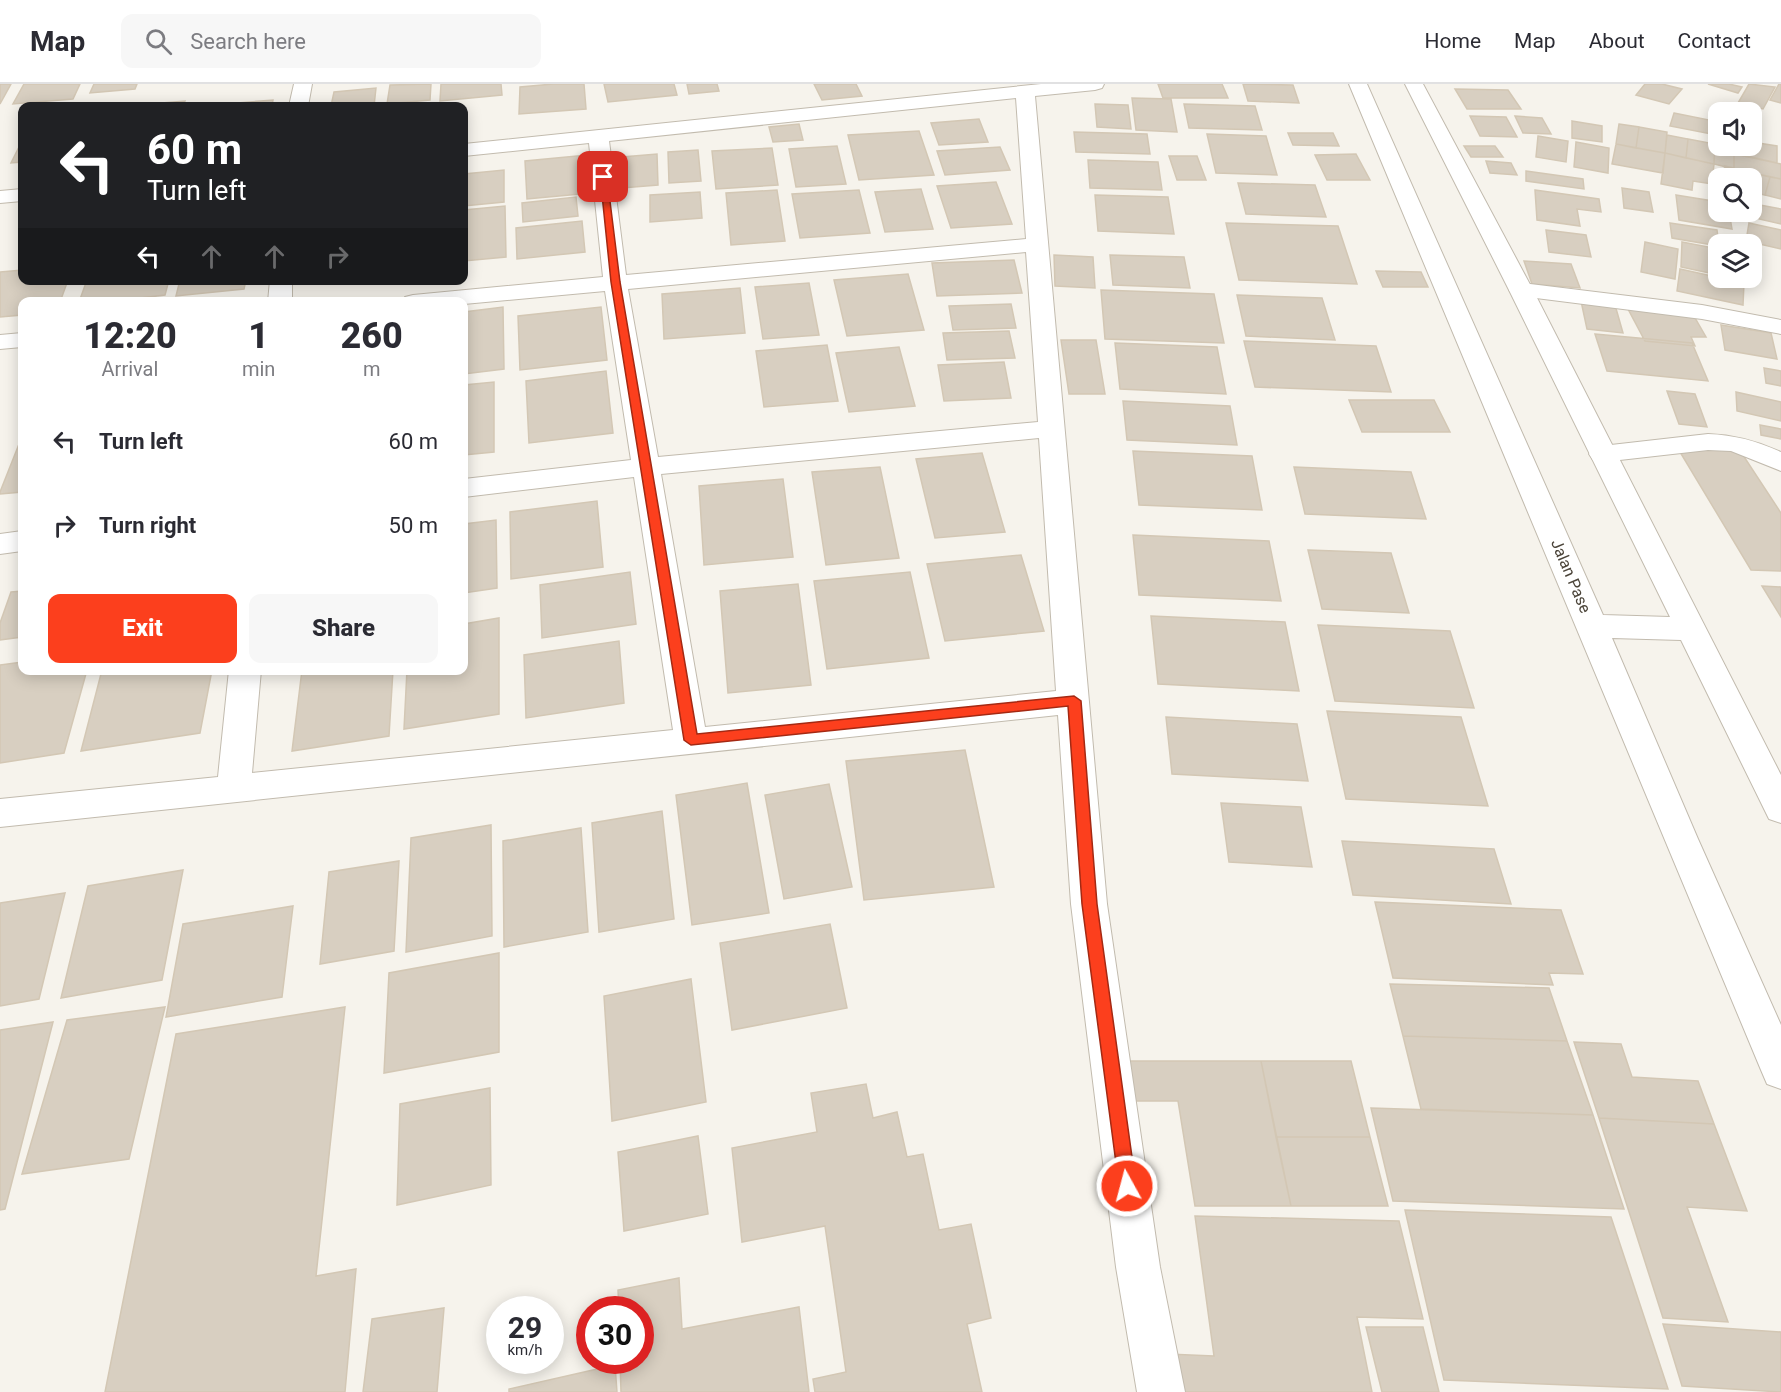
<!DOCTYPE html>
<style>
:root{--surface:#fff;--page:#f7f7f7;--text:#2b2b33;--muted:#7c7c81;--line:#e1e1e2;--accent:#fc3f1d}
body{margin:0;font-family:Roboto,sans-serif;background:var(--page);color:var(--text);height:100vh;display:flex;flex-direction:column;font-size:22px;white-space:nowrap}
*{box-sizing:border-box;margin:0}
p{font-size:20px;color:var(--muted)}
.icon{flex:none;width:33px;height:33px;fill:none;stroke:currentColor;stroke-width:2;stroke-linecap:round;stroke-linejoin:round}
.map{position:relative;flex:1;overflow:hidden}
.panel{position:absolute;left:18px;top:213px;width:450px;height:378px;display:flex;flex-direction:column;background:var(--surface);border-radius:12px;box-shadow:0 3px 15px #0003}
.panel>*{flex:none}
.hud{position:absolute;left:18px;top:18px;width:450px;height:183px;border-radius:12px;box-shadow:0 3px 15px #0003;background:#202124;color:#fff;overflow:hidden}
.buttons{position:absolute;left:1708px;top:18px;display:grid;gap:12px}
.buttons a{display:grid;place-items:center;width:54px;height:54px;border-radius:12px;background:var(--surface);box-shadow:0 3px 15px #0003;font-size:30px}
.speed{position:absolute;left:486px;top:1212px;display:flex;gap:12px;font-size:30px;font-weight:700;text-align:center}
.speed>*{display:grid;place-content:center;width:78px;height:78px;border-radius:50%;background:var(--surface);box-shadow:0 3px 15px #0003;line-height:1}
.speed small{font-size:15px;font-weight:400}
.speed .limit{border:9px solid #d22;background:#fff;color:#111}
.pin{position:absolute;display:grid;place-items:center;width:51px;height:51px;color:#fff;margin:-26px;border-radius:12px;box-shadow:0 3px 9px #0006}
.me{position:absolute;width:66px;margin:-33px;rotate:353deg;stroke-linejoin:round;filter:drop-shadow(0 0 4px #0008)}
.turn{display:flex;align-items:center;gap:21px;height:126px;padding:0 30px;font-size:27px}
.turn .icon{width:78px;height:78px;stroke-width:2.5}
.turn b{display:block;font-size:42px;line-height:51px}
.lanes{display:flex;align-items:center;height:57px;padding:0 30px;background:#0003;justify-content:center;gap:30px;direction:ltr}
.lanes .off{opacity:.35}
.eta{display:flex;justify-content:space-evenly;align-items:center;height:102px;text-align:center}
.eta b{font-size:36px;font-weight:800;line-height:42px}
.primary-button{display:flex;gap:12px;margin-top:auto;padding:12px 30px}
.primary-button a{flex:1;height:69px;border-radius:12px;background:var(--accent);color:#fff;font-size:24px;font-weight:800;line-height:69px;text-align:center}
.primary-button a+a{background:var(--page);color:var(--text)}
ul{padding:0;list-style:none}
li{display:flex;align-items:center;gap:18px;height:84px;padding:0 30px}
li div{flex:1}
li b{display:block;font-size:22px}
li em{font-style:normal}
header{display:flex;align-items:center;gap:36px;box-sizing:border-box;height:84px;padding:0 30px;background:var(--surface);border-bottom:2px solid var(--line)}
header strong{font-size:28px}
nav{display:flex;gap:33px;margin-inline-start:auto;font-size:21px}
.search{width:420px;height:54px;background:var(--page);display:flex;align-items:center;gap:15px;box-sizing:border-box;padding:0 21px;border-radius:12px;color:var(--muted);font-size:22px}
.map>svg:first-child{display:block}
.building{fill:#d8cfc1;stroke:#d3c7b4;stroke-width:1.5}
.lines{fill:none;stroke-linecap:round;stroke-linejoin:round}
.minor-casing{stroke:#c2bbae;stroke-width:2}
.tertiary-casing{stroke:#c2bbae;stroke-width:2}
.minor{fill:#fff;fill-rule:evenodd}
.tertiary{fill:#fff;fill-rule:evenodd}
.route{fill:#fc3f1d;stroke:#a42913;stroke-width:1.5}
.labels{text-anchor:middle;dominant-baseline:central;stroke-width:6;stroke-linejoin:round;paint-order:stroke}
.street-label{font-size:16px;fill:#4b4439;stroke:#fff}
</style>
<header>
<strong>Map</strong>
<div class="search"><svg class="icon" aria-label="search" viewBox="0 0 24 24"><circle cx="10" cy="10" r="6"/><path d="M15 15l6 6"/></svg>Search here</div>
<nav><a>Home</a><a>Map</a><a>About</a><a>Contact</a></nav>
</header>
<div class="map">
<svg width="1781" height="1308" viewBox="0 0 1781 1308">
<rect width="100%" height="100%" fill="#f6f3ec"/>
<!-- building -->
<path class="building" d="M0 0H11L0 20Z
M24 0H80L73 15 13 20Z
M94 0H137L135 5 90 9Z
M431 0 430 16 387 20 390 1Z
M441 0H501L502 11 440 17Z
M553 0H584L586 25 519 30 520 3Z
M604 0H674L677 11 608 18Z
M687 0H717L719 7 689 10Z
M814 0H856L862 12 822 16Z
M1158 0H1222L1228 14H1163Z
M1243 0 1293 1 1299 19 1248 17Z
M1645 0H1662L1682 5 1669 20 1636 11Z
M1708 0H1729L1742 3 1738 9Z
M1749 0 1775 3 1763 25 1738 19Z
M1779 0H1781V19L1770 16Z
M376 4 374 22H331L334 8Z
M1455 5 1508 6 1521 25H1467Z
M1132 14 1171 15 1177 48 1136 46Z
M273 16 272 22H201Z
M185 17 183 22H125Z
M1095 20 1128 21 1131 45 1097 43Z
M1184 20 1255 22 1262 46 1189 44Z
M1674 29 1714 37 1711 50 1670 42Z
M1470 32 1506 33 1517 53 1480 52Z
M1515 32 1542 34 1551 50 1523 49Z
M979 35 988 58 939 61 931 39Z
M1572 37 1602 42V58L1572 54Z
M799 40 803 56 773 58 769 43Z
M1619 40 1639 43 1636 64 1616 60Z
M1639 43 1667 48 1665 69 1636 64Z
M919 47 934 91 859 96 848 51Z
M1074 48 1147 50 1150 70 1076 68Z
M1288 49H1333L1339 62 1293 61Z
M1207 50 1266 52 1277 91 1216 89Z
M1667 51 1688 55 1686 74 1665 69Z
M1538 52 1568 57 1566 78 1536 73Z
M1715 52H1719V62H1743V71L1734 70V85L1714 80Z
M1688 55 1715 60 1714 80 1686 74Z
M22 57V78L11 79Z
M1576 58 1609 64 1608 89 1574 83Z
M1752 58 1777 62V79L1743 71V62H1752Z
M1616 60 1665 69 1663 89 1612 80Z
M837 62 846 100 796 103 789 65Z
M1464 62H1495L1503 73H1471Z
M1000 63 1010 86 945 91 937 67Z
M772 64 778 101 716 105 712 67Z
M698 66 701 97 669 99 668 68Z
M1665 69 1714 80 1712 100 1693 97 1692 106 1661 100Z
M657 70 658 101 622 104V73Z
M1356 70 1370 96H1327L1315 71Z
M1734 70 1781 80V95L1734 85Z
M587 71 591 109 527 115 525 77Z
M1169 72H1197L1206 96H1177Z
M1088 76 1158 78 1162 106 1090 104Z
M1486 77 1511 79 1517 91 1490 89Z
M1725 82 1770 93 1765 111 1752 108V94H1721Z
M504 86V118L464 122V90Z
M1526 87 1583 95 1584 105 1526 97Z
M1770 93 1781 95V115L1765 111Z
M996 98 1012 140 951 144 937 102Z
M1238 99 1315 101 1326 133 1246 130Z
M1622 104 1649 108 1653 128 1624 124Z
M921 105 933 145 885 148 875 108Z
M777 106 785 157 731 161 726 109Z
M859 106 870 149 800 154 792 110Z
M1535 106 1599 115 1601 128 1577 125 1580 142 1537 136Z
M700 108 702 134 650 138V111Z
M1095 111 1168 113 1174 150 1098 147Z
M1676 111 1719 118V128H1729L1732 145 1679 136Z
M576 113 578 132 523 138 522 119Z
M1760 121 1781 125V140L1759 135Z
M505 122 506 173 464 177V126Z
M582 137 585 168 517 175 516 144Z
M1226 139 1338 142 1357 200 1239 196Z
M1670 139 1717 146 1719 162 1672 154Z
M1749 139 1781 146V165L1746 157Z
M1546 146 1586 151 1591 173 1549 168Z
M1645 158 1678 165 1675 195 1641 188Z
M1682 158 1719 165V191L1681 183Z
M1054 171 1093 173 1095 204 1055 202Z
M1110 171 1184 173 1190 204 1113 201Z
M1014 176 1022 209 937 212 932 179Z
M1524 177 1571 180 1580 204 1532 200Z
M1680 185 1744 199 1743 221 1677 207Z
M22 186V196H68L60 218H22V231L0 233V188Z
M1376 187 1421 188 1428 203H1383Z
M908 190 924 246 847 252 834 196Z
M87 196H169L165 211 107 218H79Z
M180 196H246L244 205 176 212Z
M809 199 819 251 763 255 755 203Z
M740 204 745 249 664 255 662 210Z
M1101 206 1214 210 1224 259 1105 255Z
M1237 211 1322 214 1335 256 1246 252Z
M1581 217 1615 221 1623 249 1587 245Z
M1011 220 1016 244 953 246 949 222Z
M503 223 504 285 464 290V228Z
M601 223 607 276 520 286 518 232Z
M1628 225 1691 227 1706 253H1691L1695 262 1645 257Z
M1721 241 1771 249 1777 275 1725 266Z
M1009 247 1015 274 947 276 943 249Z
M1595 250 1692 259 1708 297 1607 287Z
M1061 256H1096L1105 310H1069Z
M1244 257 1376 262 1391 308 1255 303Z
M1115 259 1217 263 1226 310 1120 305Z
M827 261 838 317 764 323 756 267Z
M899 263 915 322 849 328 836 269Z
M1004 278 1011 314 944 317 938 281Z
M1764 284 1781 287V302L1766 299Z
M606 287 613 349 529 359 526 297Z
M494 298V368L464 371V301Z
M1667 307 1695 310 1707 343 1679 340Z
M1736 308 1781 318V337L1737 327Z
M1349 316H1434L1450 348H1362Z
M1123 317 1230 322 1237 361 1127 356Z
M1760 341 1781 345V355L1761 351Z
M21 355 22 408 0 410V408Z
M1677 363 1739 365 1781 429V487L1751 486Z
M1133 367 1252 372 1262 426 1139 421Z
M982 369 1005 448 935 454 916 375Z
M880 383 899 474 826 481 812 388Z
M1294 383 1411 388 1426 435 1305 430Z
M783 395 793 473 704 481 699 402Z
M597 417 603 483 511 495 510 428Z
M496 436 497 504 464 509V440Z
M1133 451 1269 457 1281 517 1139 511Z
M1308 466 1391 469 1409 529 1322 525Z
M1021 471 1044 547 945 557 927 480Z
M630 488 636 540 542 554 540 501Z
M910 488 929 574 827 585 814 497Z
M798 500 811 601 728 609 720 507Z
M1762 502 1781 503V533Z
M22 507V553L0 556V539L11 508Z
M1151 532 1285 538 1299 607 1158 600Z
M499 534V630L404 645 407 586H464V540Z
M1318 541 1450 547 1474 624 1335 617Z
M619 557 624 619 526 634 524 571Z
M22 578V586H87L64 669 0 679V581Z
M102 586H212L200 649 81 667Z
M302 586H393L389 652 292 667Z
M1327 627 1461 633 1488 722 1346 715Z
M1166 633 1297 640 1308 697 1172 690Z
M965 666 994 803 864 816 846 677Z
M747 699 769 829 692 841 676 711Z
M829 700 852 803 784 815 765 711Z
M1221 719 1301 723 1312 783 1229 778Z
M662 727 674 835 599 848 592 739Z
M491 741 492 852 406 868 411 754Z
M581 744 588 848 504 863 503 757Z
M1342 757 1494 765 1511 820 1353 811Z
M399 777 394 867 320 880 329 788Z
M183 786 162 896 61 914 88 802Z
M65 809 39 915 0 922V819Z
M1375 818 1561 826 1583 890 1549 889 1553 901 1393 894Z
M293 822 282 913 166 933 183 840Z
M830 840 847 924 732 946 720 859Z
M499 869V968L384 989 389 889Z
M691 895 706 1018 612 1037 604 912Z
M1390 900 1549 904 1567 957 1403 952Z
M165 923 129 1075 22 1090 67 936Z
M345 923 316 1192 356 1185 345 1308H105L176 950Z
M53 938 5 1125 0 1126V946Z
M1403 952 1567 957 1593 1031 1421 1025Z
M1574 958 1621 960 1632 993 1698 997 1714 1040 1599 1034Z
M1125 977H1261L1291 1122H1195L1178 1017H1130Z
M1261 977H1351L1370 1053H1276Z
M866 1000 873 1034 897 1028 907 1073 923 1070 939 1146 971 1140 991 1234 967 1240 982 1308H815L813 1295 846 1288 825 1142 742 1158 732 1064 817 1048 811 1009Z
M490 1004 491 1101 397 1121 400 1020Z
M1371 1024 1593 1031 1624 1125 1393 1117Z
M1599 1034 1714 1040 1747 1127 1687 1123 1728 1238 1663 1234Z
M698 1052 708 1130 624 1147 618 1068Z
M1276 1053H1370L1388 1122H1291Z
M1405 1126 1611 1133 1668 1305 1444 1296Z
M1195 1132 1399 1137 1423 1235 1357 1233 1372 1308H1173L1168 1270 1214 1272Z
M679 1194 682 1245 799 1223 809 1308H621L620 1276H640V1226H619L618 1206Z
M444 1224 437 1308H363L372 1235Z
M1663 1240 1781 1248V1308L1682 1302Z
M1366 1243H1423L1439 1308H1382Z
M615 1281 617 1308H509V1305Z"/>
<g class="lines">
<defs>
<path id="minor" d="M294 0H312L308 22H289Z
M1041 0H1104L1102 4 1095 6 1035 12 1107 820 1160 1183 1185 1308H1137L1116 1183 1071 820 1058 631 0 743V715L218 693 229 586H261L252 689 673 646 634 393 464 413V395L631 376 605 207 464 220V218H402L405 213 413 211 603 193 589 59 464 72V60ZM1016 14 1026 155 626 191 609 57ZM1026 168 1038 338 658 373 628 205ZM1039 354 1056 607 705 643 661 390Z
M22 105V117L0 119V107Z
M270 196H292V218H268Z
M1521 199 1702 221 1781 236V250L1702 235 1513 211 1509 206 1513 201Z
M22 249V263L0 265V251Z
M1708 350C1735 351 1757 357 1781 368V387L1731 367 1708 366 1602 378 1593 376 1589 370 1593 364 1602 362Z
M22 447V467L0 470V450Z"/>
<path id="tertiary" d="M1349 0H1367L1603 531 1670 533 1509 206 1405 0H1423L1533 206 1781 691V739L1769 735 1681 556 1612 554 1698 755 1781 941V1005L1767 1000 1761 986Z"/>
</defs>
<!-- minor casing -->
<use href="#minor" class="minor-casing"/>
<!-- tertiary casing -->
<use href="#tertiary" class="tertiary-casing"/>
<!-- minor -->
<use href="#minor" class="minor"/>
<!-- tertiary -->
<use href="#tertiary" class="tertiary"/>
</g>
<!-- route -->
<path class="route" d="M600 91 607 93 620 198 697 650 1074 612 1081 617 1097 820 1136 1102 1134 1108 1127 1111 1121 1108 1119 1102 1082 820 1068 622 691 661 684 656 611 198Z"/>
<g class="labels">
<!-- street labels -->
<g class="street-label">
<text transform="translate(1571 492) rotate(67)">Jalan Pase</text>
</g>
</g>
</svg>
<div class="buttons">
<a><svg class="icon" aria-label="sound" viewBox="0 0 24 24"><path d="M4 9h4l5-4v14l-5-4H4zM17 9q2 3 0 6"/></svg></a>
<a><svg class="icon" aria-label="search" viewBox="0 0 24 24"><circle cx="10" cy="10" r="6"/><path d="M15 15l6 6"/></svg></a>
<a><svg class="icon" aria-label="layers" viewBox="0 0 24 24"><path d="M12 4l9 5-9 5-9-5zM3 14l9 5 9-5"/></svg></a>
</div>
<div class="speed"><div>29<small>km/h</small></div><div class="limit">30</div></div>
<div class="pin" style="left:603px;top:93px;background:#d93025"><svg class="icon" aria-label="arrive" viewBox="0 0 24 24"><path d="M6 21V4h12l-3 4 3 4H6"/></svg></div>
<svg class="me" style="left:1127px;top:1102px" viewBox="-20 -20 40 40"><circle r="17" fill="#fc3f1d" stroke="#fff" stroke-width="3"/><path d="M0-11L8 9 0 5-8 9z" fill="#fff"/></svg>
<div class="hud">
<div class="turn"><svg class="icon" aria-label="left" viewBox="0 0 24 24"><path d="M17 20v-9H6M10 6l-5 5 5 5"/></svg><div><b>60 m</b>Turn left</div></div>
<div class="lanes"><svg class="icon" aria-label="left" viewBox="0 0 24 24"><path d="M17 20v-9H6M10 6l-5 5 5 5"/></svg><svg class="icon off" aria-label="ahead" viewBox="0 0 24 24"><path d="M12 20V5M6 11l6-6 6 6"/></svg><svg class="icon off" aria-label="ahead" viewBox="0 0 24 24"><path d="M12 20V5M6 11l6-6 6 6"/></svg><svg class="icon off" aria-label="right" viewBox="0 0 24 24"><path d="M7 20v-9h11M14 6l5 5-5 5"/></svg></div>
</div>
<section class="panel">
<div class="eta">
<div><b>12:20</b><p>Arrival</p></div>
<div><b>1</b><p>min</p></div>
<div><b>260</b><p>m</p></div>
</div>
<ul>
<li><svg class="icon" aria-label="left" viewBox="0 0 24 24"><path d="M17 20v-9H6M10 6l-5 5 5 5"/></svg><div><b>Turn left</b></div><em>60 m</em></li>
<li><svg class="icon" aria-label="right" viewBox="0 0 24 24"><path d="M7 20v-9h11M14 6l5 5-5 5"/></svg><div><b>Turn right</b></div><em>50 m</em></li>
</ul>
<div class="primary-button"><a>Exit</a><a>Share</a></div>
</section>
</div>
